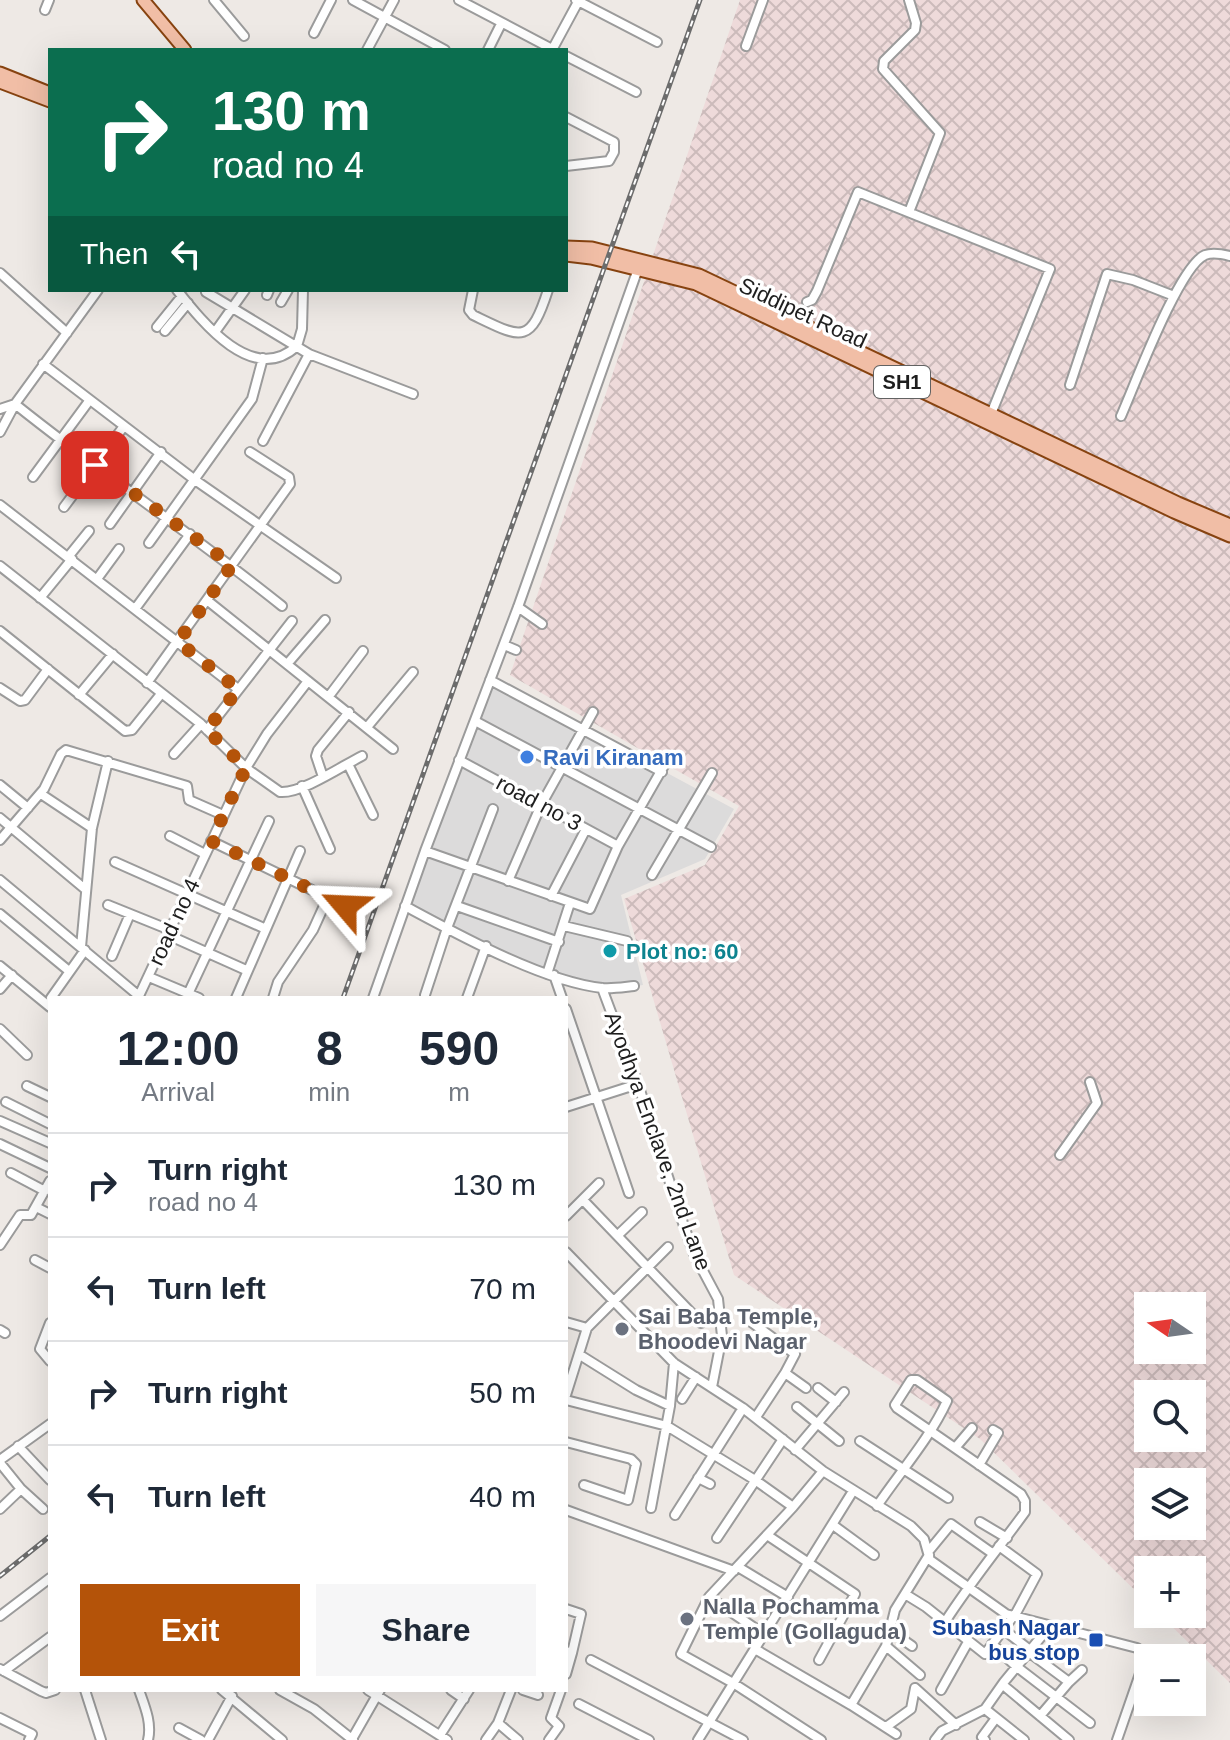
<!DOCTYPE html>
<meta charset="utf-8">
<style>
:root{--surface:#fff;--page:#f6f6f7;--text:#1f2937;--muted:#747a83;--line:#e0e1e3;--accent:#b45309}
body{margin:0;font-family:Helvetica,sans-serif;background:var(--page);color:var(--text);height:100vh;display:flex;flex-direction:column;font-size:30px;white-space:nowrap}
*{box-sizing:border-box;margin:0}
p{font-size:26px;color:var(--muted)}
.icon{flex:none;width:44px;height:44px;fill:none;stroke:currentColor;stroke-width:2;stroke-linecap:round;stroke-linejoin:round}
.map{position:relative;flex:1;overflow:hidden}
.panel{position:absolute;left:48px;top:996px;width:520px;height:696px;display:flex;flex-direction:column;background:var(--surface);border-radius:0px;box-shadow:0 8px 32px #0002}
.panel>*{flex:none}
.guide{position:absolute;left:48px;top:48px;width:520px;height:244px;border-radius:0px;box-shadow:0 8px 32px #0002;background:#0b6e4f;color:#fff;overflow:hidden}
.needle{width:52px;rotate:283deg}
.tools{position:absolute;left:1134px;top:1292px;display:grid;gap:16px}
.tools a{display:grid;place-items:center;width:72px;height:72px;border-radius:0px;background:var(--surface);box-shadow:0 8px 32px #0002;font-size:40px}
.pin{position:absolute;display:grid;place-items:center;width:68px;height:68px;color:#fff;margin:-34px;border-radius:16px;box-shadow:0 4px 12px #0006}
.me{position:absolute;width:88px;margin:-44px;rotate:296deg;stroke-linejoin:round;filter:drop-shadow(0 0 6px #0008)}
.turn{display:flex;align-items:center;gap:28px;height:168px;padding:0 32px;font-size:36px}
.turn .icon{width:104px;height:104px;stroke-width:2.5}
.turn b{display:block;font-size:56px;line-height:68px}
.then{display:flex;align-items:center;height:76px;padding:0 32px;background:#0003;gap:16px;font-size:30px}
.eta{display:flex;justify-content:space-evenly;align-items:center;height:136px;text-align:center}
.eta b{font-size:48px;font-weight:800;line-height:56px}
.cta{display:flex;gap:16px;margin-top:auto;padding:16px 32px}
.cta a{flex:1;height:92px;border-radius:0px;background:var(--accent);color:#fff;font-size:32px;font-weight:800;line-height:92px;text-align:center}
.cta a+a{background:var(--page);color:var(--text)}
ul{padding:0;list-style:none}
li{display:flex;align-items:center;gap:24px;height:104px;padding:0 32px;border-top:2px solid var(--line)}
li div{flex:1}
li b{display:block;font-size:30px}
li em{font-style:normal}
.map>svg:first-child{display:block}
.residential{fill:#dcdbdb}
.military{fill:url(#military-cross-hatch);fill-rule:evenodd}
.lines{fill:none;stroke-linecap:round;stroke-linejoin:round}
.minor-casing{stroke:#9b9b9b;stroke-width:12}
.major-casing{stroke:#874310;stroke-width:15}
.minor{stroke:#fff;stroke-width:8}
.major{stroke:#f1bea6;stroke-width:11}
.rail-casing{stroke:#6c6c6c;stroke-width:5}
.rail{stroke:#fff;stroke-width:2;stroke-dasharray:6;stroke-linecap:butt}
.route{stroke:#b45309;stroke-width:14;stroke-dasharray:0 25.2}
.shop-dot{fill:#3f7fe0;stroke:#fff;stroke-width:3}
.culture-dot{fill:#0f9aa8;stroke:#fff;stroke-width:3}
.worship-dot{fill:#6b7280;stroke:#fff;stroke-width:3}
.transit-dot{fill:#1a4fb4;stroke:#fff;stroke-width:3}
.labels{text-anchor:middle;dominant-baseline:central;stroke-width:7;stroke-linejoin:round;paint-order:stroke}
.shield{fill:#fff;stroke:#626262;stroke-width:2}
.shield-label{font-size:20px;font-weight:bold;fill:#1e1e1e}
.street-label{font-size:22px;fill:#1e1e1e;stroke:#fff}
.shop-label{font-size:22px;font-weight:bold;fill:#366cbe;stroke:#fff;text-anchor:start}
.culture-label{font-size:22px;font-weight:bold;fill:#0d838f;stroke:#fff;text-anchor:start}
.worship-label{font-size:22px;font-weight:bold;fill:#5b616d;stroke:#fff;text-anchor:start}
.transit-label{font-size:22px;font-weight:bold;fill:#164399;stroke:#fff;text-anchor:end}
</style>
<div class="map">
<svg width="1230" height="1740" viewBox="0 0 1230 1740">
<defs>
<pattern id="military-cross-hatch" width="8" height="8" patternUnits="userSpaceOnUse" patternTransform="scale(2)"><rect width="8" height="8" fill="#eedada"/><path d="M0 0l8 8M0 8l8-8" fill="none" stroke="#cbb"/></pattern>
</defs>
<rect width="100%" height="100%" fill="#eee9e5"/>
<!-- residential -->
<path class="residential" d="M487 676 734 809 705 859 621 895 643 985 598 990 536 973 399 907Z"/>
<!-- military -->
<path class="military" d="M740 0H1230V1683L1159 1614H1192V1570H1148V1603L980 1439 734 1275 624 899 705 865 739 806 510 675ZM1148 1306H1192V1350H1148ZM1148 1394H1192V1438H1148ZM1148 1482H1192V1526H1148Z"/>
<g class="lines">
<defs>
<path id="minor" d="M214 0 244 36
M353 0 445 50
M459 0 554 50
M576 0 657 42
M909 0 916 23 915 30 884 61 883 69 940 133 909 212
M45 10 49 0
M314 33 331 0
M746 46 763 0
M367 50 394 0
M488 50 501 24
M552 50 579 0
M566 56 636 92
M566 117 614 142V152L609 161 566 166
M0 273 67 333
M177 290C203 323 253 386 297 346L302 329 303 290
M473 290 469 310 473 315C521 338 530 346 548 290
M206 292 309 354 413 394
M267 295 269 290
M281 302 288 290
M807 302 812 300 817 291 858 192 1050 269 991 414
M157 327 182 296
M165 331 188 303
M215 332 245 290
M43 364 195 480 336 578
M1070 385 1107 274 1133 280 1174 296
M0 409 15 404C102 474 195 536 282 606
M1121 416C1134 387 1179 266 1205 255 1213 252 1222 254 1230 256
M0 432 15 404 98 290
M263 441 309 354
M33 477 89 401
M0 505 238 689
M64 507 124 426
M110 524 161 452
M149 543 252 399 263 358
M68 557 89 531
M0 566 201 724 246 768 280 792C301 794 342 766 362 756
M97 579 119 549
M40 598 72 559
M208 601 393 749
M518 607 542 624
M135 609 190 534
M0 631 125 731 132 730 161 694
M504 645 516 650
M288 663 325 620
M490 680 662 772
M147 683 290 484 289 477 250 452
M0 688 20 701 25 700 48 669
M79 695 113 654
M329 696 363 651
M475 721 711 847
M368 726 413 672
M207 730 292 621
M174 754 201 724
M459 760 618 846
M348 764 373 815
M323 777 316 756 318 750 349 712
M0 785 28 808
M302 786 330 849
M41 794 92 828
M0 818 85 889
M170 836 205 854
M0 840 44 789 61 754 66 750 187 786 189 800 223 815
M211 841 345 906
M425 851 590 909 618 846 669 757
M115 862 266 929
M652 875 712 773
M0 880 139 996
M508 881 541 805 593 712
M551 896 586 829
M108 905 170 930
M405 906C459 935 542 981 602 988 612 989 624 987 634 986
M457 906 559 942
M0 914 69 971
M564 926 627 941
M168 935 246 970
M81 947 92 828 108 761
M112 956 130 914
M0 966 50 1007
M547 974 570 903
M554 975 562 998
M149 977 199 998
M602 988 638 1084 683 1223 694 1254 718 1299 722 1336 712 1387
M0 989 12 975
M188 994 269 821
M425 995 447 928 493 809
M51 998 85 950
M138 998 246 768 267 734 308 681
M236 998 300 851
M273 998 278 982 313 930 328 897
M373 998 425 851 518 607 639 266
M467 998 486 946
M566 1009 629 1193
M0 1029 27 1055
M27 1086 50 1097
M6 1102 50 1124
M566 1107 638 1084
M0 1121 50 1143
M0 1144 50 1168
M1060 1155 1097 1103 1090 1082
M11 1173 45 1191
M583 1200 701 1323
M36 1207 50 1214
M566 1216 599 1183
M618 1235 642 1212
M0 1245 20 1215H31L50 1181
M566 1252 674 1363 743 1408 823 1471 911 1526 924 1539 930 1560 1006 1614 1137 1648 1142 1652 1143 1665 1117 1740
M35 1260 50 1268
M747 1319 795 1354 785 1373
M566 1322 587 1328
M50 1323 40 1349 50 1361
M0 1330 5 1333
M580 1355 636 1390 670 1406
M818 1388 836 1402
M566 1395 587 1328 668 1247
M682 1399 696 1377
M566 1400 667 1426 755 1480 793 1507
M797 1407 839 1441
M756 1417 785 1373 806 1388
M860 1441 948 1498
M566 1442 631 1459 636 1464 628 1500 584 1485
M18 1446 50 1480
M795 1450 844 1392
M0 1460 50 1424
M0 1463 21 1489 43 1509
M979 1465 998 1433 993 1430
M698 1478 710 1484
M877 1506C900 1472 930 1438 947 1401L917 1380H911L895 1405 897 1408 955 1448
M651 1508 670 1406 674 1363
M0 1509 21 1489
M566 1510 734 1571
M675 1515 743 1408
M980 1522 1007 1538
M833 1525 874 1555
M767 1535 855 1594 819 1660
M717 1538 783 1439
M999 1546 1037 1574 1015 1615
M928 1552 951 1524 992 1553
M738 1567 788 1597
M905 1594 926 1607 985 1654 1014 1615
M709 1597 765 1635
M566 1609 581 1614 572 1653
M0 1616 50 1578
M945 1622C970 1583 998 1549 1025 1512V1501L1021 1494 955 1448 972 1428
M1003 1629 1031 1651
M889 1630 912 1646
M992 1644 1017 1667 1090 1723
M886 1646 920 1675
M755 1649 851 1705 896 1734
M566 1651 572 1653 566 1674
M1030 1653 1069 1682 1040 1716
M591 1660 743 1740
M0 1669 41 1691 46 1693 55 1690
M4 1671 50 1637
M1069 1682 1082 1670
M1003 1685 1069 1740
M85 1690 101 1740
M139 1690C145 1707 152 1723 148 1740
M222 1690 282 1740
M280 1690 314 1709 353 1740
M368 1690 447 1740
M451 1690 464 1699
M523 1690 538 1695
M941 1690 968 1642
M579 1704 649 1740
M851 1705 886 1646 895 1610 929 1555
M985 1709 1024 1740
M0 1718 32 1734 29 1740
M498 1723 518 1740
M886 1727 911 1709 915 1688 956 1725
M179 1728 201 1740
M440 1735 469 1690
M352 1739 380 1690
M208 1740 232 1696
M486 1740 498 1723 511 1690
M549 1740 559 1726 551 1718 561 1690
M698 1740 853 1491
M821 1740 733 1683 681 1654 709 1597 793 1507 823 1471
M935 1740 942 1731 985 1709 1004 1682 1050 1626
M985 1740 982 1737 996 1718"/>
<path id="major" d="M143 0 185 50
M0 73 50 93
M0 82 50 101
M566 247 592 248 699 275 1178 503 1230 525
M566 255 591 258 696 284 1174 512 1230 536"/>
</defs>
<!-- minor casing -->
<use href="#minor" class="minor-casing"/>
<!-- major casing -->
<use href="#major" class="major-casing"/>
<!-- minor -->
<use href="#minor" class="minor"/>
<!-- major -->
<use href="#major" class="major"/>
<defs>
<path id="rail" d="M343 998 700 0
M0 1576 50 1536"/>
</defs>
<!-- rail casing -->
<use href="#rail" class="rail-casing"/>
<!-- rail -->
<use href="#rail" class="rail"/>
</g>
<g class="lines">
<!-- route -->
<path class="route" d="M95 465 232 565 178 642 238 689 207 730 246 768 211 841 345 906"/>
</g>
<!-- markers -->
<circle class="shop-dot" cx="527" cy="757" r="8"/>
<circle class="culture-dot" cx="610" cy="951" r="8"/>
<g class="worship-dot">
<circle cx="622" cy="1329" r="8"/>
<circle cx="687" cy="1619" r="8"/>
</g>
<rect class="transit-dot" x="1088" y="1632" width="16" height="16" rx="4"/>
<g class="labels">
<!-- shield labels -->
<rect class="shield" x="874" y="366" width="56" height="32" rx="6"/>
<g class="shield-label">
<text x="902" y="382">SH1</text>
</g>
<!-- street labels -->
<g class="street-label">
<text transform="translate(803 313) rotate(25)">Siddipet Road</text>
<text transform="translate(539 803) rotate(28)">road no 3</text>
<text transform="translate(174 922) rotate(-65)">road no 4</text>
<text transform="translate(658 1141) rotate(70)">Ayodhya Enclave, 2nd Lane</text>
</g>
<!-- shop labels -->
<g class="shop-label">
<text x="543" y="757">Ravi Kiranam</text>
</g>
<!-- culture labels -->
<g class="culture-label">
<text x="626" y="951">Plot no: 60</text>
</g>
<!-- worship labels -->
<g class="worship-label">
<text x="638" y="1316">Sai Baba Temple,<tspan x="638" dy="25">Bhoodevi Nagar</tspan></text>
<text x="703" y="1606">Nalla Pochamma<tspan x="703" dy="25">Temple (Gollaguda)</tspan></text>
</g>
<!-- transit labels -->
<g class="transit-label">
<text x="1080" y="1627">Subash Nagar<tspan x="1080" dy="25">bus stop</tspan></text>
</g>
</g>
</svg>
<div class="tools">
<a><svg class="needle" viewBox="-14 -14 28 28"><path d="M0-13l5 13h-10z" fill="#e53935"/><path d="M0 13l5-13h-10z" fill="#747a83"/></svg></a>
<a><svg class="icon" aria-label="search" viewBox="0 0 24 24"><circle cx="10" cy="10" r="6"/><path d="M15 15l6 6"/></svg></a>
<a><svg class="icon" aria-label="layers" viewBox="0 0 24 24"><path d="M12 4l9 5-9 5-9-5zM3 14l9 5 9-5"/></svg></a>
<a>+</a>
<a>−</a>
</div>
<div class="pin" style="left:95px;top:465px;background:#d93025"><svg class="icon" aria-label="arrive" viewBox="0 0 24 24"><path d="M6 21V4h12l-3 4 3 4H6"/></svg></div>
<svg class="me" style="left:345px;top:906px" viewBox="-20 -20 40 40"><path d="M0-17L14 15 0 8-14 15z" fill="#b45309" stroke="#fff" stroke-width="4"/></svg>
<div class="guide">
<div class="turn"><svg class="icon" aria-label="right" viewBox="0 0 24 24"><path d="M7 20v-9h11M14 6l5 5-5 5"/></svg><div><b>130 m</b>road no 4</div></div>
<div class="then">Then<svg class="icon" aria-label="left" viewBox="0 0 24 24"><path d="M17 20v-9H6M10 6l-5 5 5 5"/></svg></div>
</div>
<section class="panel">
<div class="eta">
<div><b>12:00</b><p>Arrival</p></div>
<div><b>8</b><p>min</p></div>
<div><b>590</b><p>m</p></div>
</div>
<ul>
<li><svg class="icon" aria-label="right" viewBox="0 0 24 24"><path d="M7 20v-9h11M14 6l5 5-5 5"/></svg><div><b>Turn right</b><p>road no 4</p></div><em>130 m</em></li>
<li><svg class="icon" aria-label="left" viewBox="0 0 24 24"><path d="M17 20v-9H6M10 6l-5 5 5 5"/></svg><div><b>Turn left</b></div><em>70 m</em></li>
<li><svg class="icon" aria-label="right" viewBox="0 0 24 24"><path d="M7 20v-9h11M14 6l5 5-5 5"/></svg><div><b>Turn right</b></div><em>50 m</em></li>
<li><svg class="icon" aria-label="left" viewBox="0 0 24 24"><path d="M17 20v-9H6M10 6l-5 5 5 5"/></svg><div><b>Turn left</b></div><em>40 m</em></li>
</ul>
<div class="cta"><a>Exit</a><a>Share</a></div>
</section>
</div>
